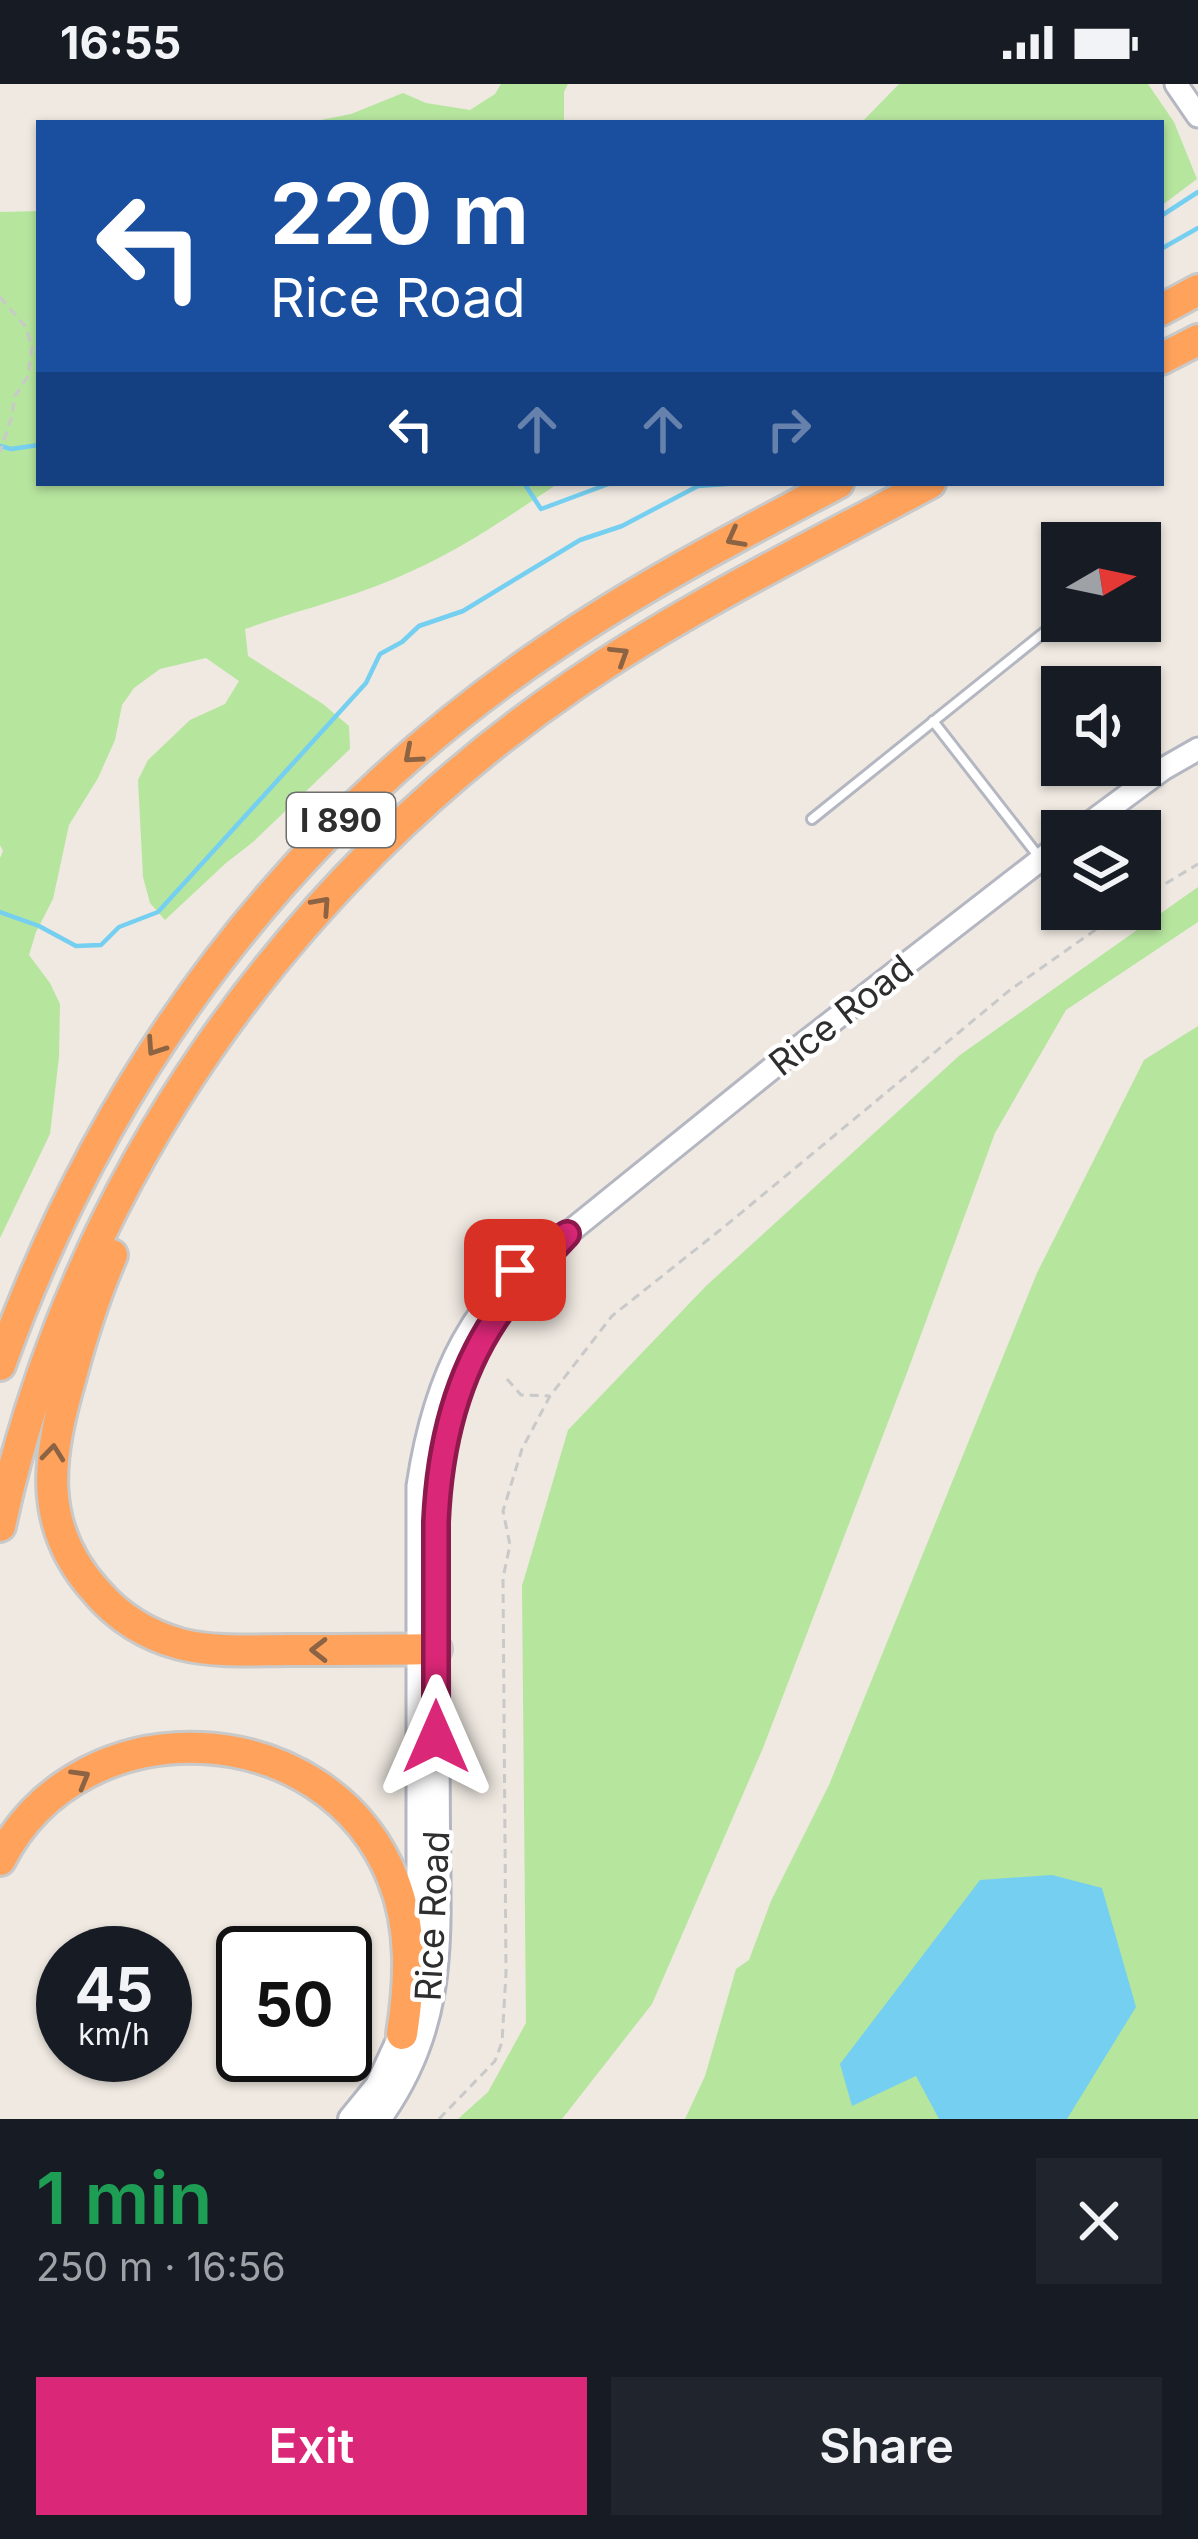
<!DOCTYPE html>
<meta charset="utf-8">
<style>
:root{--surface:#171b24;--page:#20242c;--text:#f1f3f6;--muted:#9ea1a6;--accent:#db2777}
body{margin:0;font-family:Inter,sans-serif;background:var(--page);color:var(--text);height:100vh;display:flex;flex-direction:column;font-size:45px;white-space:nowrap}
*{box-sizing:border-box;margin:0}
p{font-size:39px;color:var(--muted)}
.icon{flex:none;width:66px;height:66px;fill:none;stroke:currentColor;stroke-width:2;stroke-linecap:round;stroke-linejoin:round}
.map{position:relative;height:2035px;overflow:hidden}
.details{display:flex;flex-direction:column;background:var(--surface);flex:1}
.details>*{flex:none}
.top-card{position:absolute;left:36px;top:36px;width:1128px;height:366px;border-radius:0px;box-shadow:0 3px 9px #0004;background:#1a4fa0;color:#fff;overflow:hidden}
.needle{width:78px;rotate:81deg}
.tools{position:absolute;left:1041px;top:438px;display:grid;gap:24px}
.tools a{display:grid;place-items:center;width:120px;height:120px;border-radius:0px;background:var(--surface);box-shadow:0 3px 9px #0004;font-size:60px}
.speed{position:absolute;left:36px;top:1842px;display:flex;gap:24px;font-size:60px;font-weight:700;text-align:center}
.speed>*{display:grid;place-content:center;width:156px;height:156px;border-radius:50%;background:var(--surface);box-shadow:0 3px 9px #0004;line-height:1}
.speed small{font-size:30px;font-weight:400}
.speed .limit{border:6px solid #111;border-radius:18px;background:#fff;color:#111}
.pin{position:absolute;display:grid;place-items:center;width:102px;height:102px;color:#fff;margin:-51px;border-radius:24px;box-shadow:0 6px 18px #0006}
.me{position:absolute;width:132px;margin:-66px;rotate:0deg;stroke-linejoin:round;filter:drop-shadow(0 0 9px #0008)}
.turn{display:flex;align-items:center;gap:42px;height:252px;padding:0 36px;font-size:54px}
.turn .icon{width:156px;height:156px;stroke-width:2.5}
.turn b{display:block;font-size:84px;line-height:102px}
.lanes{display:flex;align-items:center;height:114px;padding:0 36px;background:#0003;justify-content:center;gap:60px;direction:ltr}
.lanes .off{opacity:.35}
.round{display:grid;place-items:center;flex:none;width:126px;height:126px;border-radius:0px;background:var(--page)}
.head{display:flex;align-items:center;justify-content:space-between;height:204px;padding:0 36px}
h1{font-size:72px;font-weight:600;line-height:90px;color:#1e9e55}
.cta{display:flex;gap:24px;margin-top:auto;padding:24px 36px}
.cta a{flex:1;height:138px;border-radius:0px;background:var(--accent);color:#fff;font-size:48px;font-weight:600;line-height:138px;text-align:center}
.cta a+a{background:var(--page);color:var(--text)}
.status{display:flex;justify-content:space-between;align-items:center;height:84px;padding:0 60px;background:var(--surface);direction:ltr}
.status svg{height:33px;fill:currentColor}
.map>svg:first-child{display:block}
.green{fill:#b6e59e}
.water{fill:#75cff0}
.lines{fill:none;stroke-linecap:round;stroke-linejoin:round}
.stream{stroke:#75cff0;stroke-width:4.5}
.service-casing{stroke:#b4b7c1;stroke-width:14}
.tertiary-casing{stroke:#b4b7c1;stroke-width:27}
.secondary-casing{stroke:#b4b7c1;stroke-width:30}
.motorway-casing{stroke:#c9c9c9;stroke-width:36}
.path{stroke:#c9c9c9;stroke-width:3;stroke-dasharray:9 6;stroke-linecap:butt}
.service{stroke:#fff;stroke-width:8}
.tertiary{stroke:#fff;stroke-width:21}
.secondary{stroke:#fff;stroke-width:24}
.motorway{stroke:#ffa35c;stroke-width:30}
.oneway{stroke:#8c6343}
.route-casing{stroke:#8e194d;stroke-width:30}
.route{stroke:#db2777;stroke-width:21}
.labels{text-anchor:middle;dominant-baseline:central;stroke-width:9;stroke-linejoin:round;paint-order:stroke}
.shield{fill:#fff;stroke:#6d6d6d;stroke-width:3}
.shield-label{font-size:33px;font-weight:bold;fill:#2e2e2e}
.street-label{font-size:36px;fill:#2e2e2e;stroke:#fff}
</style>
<div class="status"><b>16:55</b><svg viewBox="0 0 49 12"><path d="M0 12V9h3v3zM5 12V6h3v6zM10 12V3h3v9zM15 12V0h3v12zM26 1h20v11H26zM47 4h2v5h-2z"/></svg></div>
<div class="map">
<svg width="1198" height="2035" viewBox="0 0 1198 2035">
<rect width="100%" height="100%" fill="#efe9e1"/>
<!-- green -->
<path class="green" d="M501 0H568L564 8V39H306L351 30 403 9 426 19 470 26 495 10Z
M899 0H1148L1174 38 1197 95 1161 122V39H861Z
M39 127V399H559C512 430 465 463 414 486 360 512 301 525 245 545L248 572 323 620 349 642 350 665 253 758 226 779 165 836 150 819 143 793 138 696 148 676 190 636 225 620 239 597 206 574 160 585 134 604 122 621 115 656 98 694 69 741 53 815 36 848 29 871 50 899 60 920 59 973 50 1050 0 1154V774L3 767 0 761V128Z
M1198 803V838L1066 926 995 1049 908 1286 763 1664 652 1920 562 2035H458L488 2008 526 1939 522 1502 568 1346 706 1202 960 971Z
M1198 942V2035H685L705 1992 736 1885 749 1876 771 1817 829 1701 1037 1189 1144 976Z"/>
<!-- water -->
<path class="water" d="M1052 1791 1102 1804 1136 1923 1067 2035H939L916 1992 852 2022 840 1980 980 1796Z"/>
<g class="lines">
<!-- stream -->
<path class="stream" d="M1161 132 1198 108
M1161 165 1198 144
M0 362 11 365 39 361
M524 399 541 425 611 399
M0 828 39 842 76 862 101 861 119 843 158 828 366 599 380 570 402 558 419 542 463 527 580 456 622 442 698 402 739 399"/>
<defs>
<path id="service" d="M933 637 1039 773
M812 735 1062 534"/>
<path id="tertiary" d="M1176 0 1198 32
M1079 747 1163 685 1198 665
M436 1565C435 1452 429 1333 496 1234 509 1214 526 1196 543 1177
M418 1855V1402C434 1295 472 1207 567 1150L776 981 1062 759"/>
<path id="secondary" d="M351 2035 378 2002 402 1950
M378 2035C445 1943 438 1859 437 1751 437 1689 436 1627 436 1565"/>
<path id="motorway" d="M1161 226 1198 206
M1161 275 1198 256
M112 1171C95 1210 82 1251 71 1292 48 1371 36 1441 96 1507 118 1533 147 1551 180 1560 215 1569 253 1566 289 1566 338 1566 387 1566 436 1565
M0 1281C106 985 293 736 555 561 645 500 742 450 838 399
M0 1442C73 1100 287 797 575 600 687 523 811 463 930 399
M0 1776C81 1617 328 1630 393 1795 413 1845 410 1899 402 1950"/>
</defs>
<!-- service casing -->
<use href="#service" class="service-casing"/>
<!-- tertiary casing -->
<use href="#tertiary" class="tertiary-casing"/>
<!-- secondary casing -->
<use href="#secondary" class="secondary-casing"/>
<!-- motorway casing -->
<use href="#motorway" class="motorway-casing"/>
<!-- path -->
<path class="path" d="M0 213 25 242 32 263 28 292 15 312 11 335 0 368
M1140 815 1198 780
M507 1295 521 1311 550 1312
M439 2035 495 1977 502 1958 506 1889 503 1494 510 1461 503 1427 522 1365 550 1312 612 1232 724 1143 1010 906 1125 825"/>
<!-- service -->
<use href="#service" class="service"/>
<!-- tertiary -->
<use href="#tertiary" class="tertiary"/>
<!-- secondary -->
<use href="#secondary" class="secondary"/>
<!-- motorway -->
<use href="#motorway" class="motorway"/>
</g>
<!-- one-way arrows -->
<defs><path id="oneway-chevron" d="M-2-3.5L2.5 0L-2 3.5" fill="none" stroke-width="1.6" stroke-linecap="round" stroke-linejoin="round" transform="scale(3)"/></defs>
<g class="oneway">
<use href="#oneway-chevron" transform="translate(735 454) rotate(152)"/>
<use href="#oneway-chevron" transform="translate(620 571) rotate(-32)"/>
<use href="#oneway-chevron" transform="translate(412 671) rotate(139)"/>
<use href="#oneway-chevron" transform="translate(322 821) rotate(-48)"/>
<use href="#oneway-chevron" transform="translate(155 963) rotate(124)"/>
<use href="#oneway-chevron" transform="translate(53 1369) rotate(-84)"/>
<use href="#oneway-chevron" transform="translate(319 1566) rotate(180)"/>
<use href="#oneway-chevron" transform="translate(81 1694) rotate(-30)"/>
</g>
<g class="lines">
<defs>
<path id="route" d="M436 1653V1438C439 1367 455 1295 495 1235 515 1204 542 1177 567 1150L515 1186"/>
</defs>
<!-- route casing -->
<use href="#route" class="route-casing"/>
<!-- route -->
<use href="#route" class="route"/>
</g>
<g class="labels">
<!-- shield labels -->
<rect class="shield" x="287" y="709" width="108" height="54" rx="9"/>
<g class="shield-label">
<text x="341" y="736">I 890</text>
</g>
<!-- street labels -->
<g class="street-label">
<text transform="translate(841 931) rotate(-38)">Rice Road</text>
<text transform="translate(432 1832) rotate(-87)">Rice Road</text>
</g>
</g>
</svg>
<div class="tools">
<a><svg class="needle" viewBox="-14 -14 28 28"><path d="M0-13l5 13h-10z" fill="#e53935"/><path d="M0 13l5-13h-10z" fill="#9ea1a6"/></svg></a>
<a><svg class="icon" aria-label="sound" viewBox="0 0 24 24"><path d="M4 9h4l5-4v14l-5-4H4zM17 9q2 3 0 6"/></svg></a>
<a><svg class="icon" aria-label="layers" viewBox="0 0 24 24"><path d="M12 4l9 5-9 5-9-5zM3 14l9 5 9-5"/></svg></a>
</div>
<div class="speed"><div>45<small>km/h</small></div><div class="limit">50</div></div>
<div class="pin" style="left:515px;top:1186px;background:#d93025"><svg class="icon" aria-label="arrive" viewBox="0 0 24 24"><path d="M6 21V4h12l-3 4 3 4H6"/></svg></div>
<svg class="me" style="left:436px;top:1653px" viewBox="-20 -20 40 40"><path d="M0-17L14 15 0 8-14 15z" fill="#db2777" stroke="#fff" stroke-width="4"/></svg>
<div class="top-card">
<div class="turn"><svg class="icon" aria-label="left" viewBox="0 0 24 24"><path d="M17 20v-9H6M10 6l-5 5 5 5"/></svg><div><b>220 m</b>Rice Road</div></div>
<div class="lanes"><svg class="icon" aria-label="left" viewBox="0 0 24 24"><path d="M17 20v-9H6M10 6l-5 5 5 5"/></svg><svg class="icon off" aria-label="ahead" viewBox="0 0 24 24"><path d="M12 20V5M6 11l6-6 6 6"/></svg><svg class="icon off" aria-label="ahead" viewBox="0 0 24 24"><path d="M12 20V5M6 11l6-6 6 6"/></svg><svg class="icon off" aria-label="right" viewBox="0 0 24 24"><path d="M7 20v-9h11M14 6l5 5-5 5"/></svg></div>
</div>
</div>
<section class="details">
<div class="head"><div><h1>1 min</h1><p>250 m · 16:56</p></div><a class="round"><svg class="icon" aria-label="close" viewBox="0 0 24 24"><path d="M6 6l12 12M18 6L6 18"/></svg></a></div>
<div class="cta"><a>Exit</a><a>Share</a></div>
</section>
